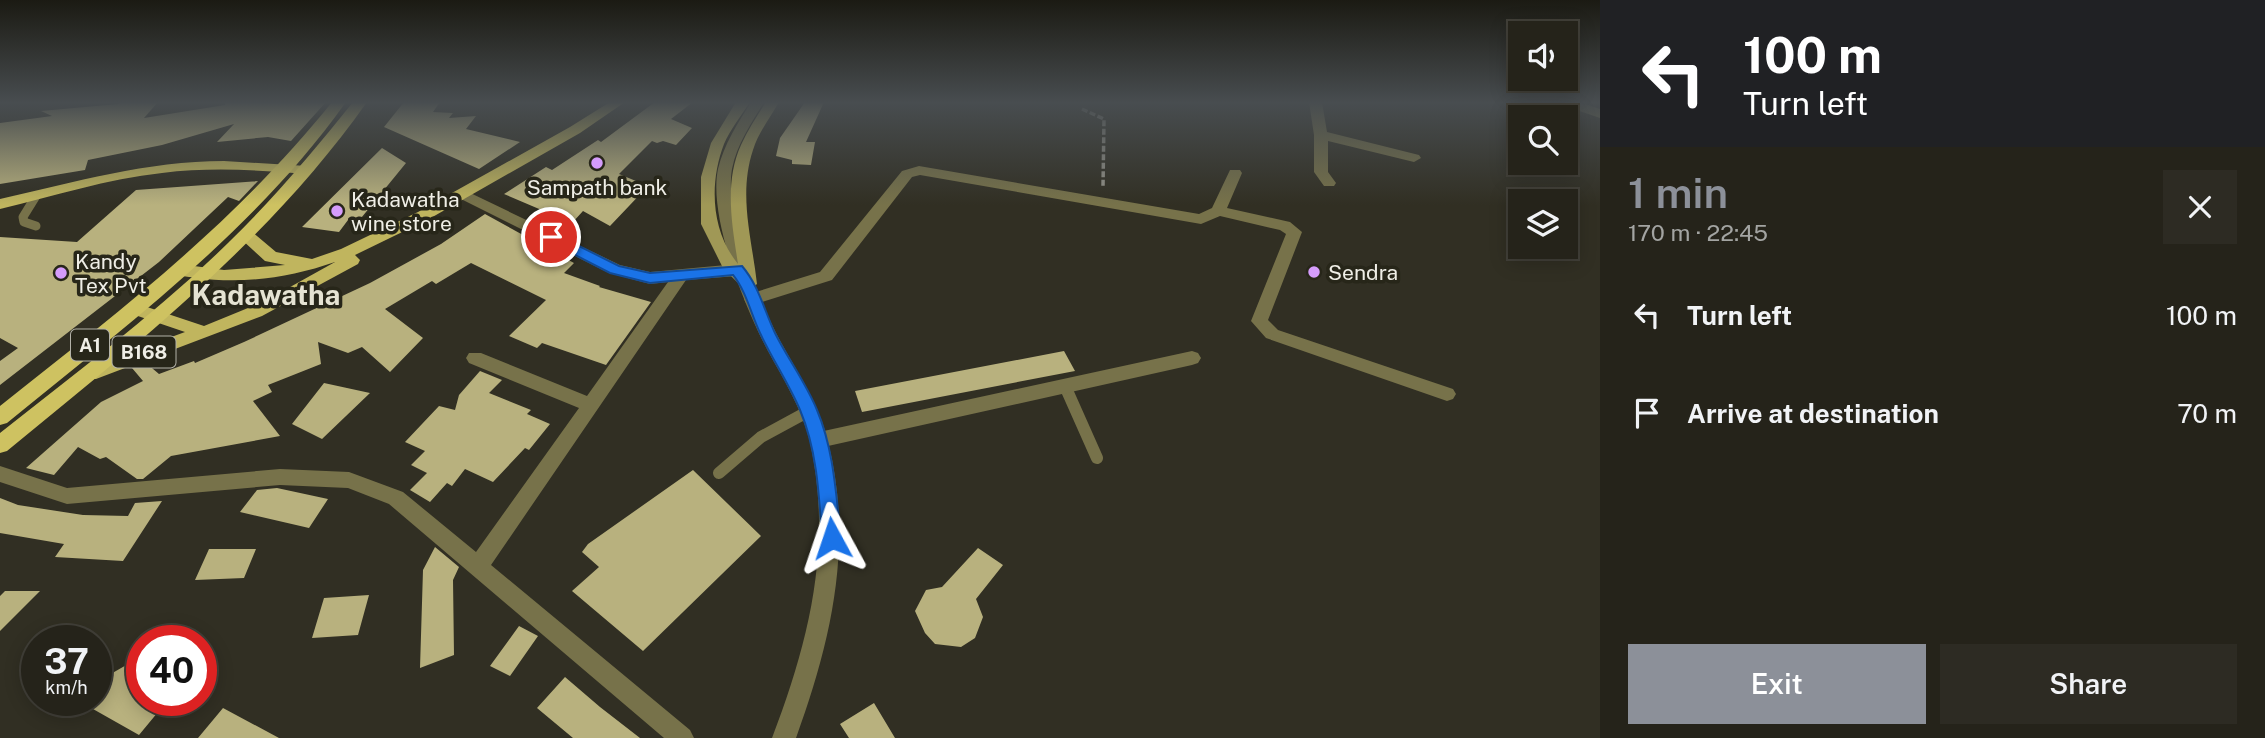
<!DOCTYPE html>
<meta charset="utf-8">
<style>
:root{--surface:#25231a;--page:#2d2b23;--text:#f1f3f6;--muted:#a3a4a2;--line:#424039;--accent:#8c9099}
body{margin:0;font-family:"Public Sans",sans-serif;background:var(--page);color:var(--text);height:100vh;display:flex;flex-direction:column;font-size:26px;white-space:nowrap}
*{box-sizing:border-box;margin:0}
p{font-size:23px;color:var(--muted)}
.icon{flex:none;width:38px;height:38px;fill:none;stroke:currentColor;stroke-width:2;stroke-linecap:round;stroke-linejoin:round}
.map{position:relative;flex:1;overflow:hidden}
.sheet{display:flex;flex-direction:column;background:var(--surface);width:665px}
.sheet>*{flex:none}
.top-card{background:#202124;color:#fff;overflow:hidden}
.fabs{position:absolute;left:1508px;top:21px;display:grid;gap:14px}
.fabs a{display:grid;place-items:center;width:70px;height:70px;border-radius:0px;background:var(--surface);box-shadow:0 4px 18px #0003,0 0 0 2px var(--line);font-size:35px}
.speed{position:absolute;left:21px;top:625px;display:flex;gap:14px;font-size:35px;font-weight:700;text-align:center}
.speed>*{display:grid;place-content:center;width:91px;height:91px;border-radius:50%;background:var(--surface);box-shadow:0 4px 18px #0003,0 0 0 2px var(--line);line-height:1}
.speed small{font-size:18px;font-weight:400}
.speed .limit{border:10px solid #d22;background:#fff;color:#111}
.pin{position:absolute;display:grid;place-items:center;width:60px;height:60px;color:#fff;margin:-30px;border:4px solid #fff;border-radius:50%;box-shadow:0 2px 7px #0007}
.me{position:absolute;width:77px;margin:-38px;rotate:355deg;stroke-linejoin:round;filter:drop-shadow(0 0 5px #0008)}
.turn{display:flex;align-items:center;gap:24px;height:147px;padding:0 28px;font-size:32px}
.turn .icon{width:91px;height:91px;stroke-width:2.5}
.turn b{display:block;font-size:49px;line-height:60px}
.round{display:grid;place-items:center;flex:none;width:74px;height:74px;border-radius:0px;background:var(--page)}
.head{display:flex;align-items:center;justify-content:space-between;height:119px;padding:0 28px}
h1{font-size:42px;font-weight:600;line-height:52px;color:var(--accent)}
.primary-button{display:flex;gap:14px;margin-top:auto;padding:14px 28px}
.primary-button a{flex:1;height:80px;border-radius:0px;background:var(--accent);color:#fff;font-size:28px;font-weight:600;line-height:80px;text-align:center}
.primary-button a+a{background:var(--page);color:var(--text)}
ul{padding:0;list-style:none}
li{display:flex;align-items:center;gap:21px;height:98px;padding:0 28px}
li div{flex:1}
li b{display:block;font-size:26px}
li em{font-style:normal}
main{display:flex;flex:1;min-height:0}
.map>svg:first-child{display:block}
.building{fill:#b8b17e}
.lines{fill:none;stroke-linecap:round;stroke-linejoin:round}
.path{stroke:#95948a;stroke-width:3.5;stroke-dasharray:6 2.5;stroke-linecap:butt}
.service-far1{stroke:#77724a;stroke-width:9}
.service{stroke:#77724a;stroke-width:12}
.minor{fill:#77724a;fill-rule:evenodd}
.tertiary{fill:#77724a;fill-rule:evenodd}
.secondary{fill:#a09856;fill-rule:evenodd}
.primary{fill:#c0b55e;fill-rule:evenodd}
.trunk{fill:#cec261;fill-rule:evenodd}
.route{fill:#1a73e8;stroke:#114b97;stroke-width:2}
.poi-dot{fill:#d59cfb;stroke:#272619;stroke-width:2.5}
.labels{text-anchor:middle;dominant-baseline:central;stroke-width:7;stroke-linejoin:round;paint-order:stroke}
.shield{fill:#272619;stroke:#b3b2a8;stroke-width:2}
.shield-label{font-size:19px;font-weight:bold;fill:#efeee6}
.poi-label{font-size:21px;fill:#efeee6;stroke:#272619;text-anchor:start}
.district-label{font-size:28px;font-weight:bold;fill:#e5e3d3;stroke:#272619}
</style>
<main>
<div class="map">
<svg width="1600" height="738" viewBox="0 0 1600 738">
<rect width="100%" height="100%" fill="#312f23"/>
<!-- building -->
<path class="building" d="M120 102H158L144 118 225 105V102H326L291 141 268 137 217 142 234 124 162 145 88 160 85 170 0 184V123L52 116 41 111 118 104Z
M404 102H440L433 112 453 113 449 118 476 116 466 129 520 142 479 169 384 127Z
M655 102H693L671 119 692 128 676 145 663 141 657 143 652 141 619 174 648 186 610 226 583 211 572 223 504 194 546 167 552 170 598 140 601 142Z
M805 102H824L806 142H815L811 165 792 164V160L776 156 780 138Z
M382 148 406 163 357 223 348 220 339 232 302 227Z
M258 181 239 201 228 197 159 262 0 385V361L18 348 0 338V237L77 242 136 190Z
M485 214 574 263 564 273 600 286 599 287 651 302 606 365 542 343 537 348 509 336 546 300 471 263 436 284 432 281 385 309 423 338 390 372 362 347 348 353 318 342 321 364 268 385 272 392 253 401 280 436 171 456 143 479H137L106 457 100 459 78 447 54 475 26 468 101 402 143 381 132 368 146 363 159 374 194 361 195 363 244 342 370 283 441 244Z
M1064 351 1075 371 862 412 855 391Z
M480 371 502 380 489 393 531 410 527 414 550 424 529 450 525 448 493 482 465 469 452 486 447 483 430 502 410 490 427 473 411 465 425 451 405 442 439 406 455 410 459 395Z
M324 383 370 393 322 439 292 424Z
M693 470 761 536 643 651 572 591 599 567 582 552 588 544Z
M277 488 328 499 309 528 240 512 257 490Z
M0 498 18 505 83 515 128 516 135 503 162 501 123 561 55 557 64 544 0 533Z
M435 547 459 567 453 580 454 655 420 668 423 570Z
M978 548 1003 565 976 599 983 617 975 638 961 647 935 644 925 633 915 611 926 590 942 587Z
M209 549H256L244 578 195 580Z
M5 591H40L0 631V596Z
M369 595 358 635 312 638 324 598Z
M519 626 538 636 510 676 490 666Z
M142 656V700H168L139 735 93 709 102 679Z
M565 677 600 707 640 738H573L537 708Z
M874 703 895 738H849L840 724Z
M223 708 279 738H198Z"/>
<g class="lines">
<!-- path -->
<path class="path" d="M1082 109 1104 119 1103 187"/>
<!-- service-far1 -->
<path class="service-far1" d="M36 196 23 217 24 222 36 226"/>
<!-- service -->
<path class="service" d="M1065 386 1097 458
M719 473 761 437 809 411"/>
<!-- minor -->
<path class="minor" d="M1309 102H1322L1327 132 1419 155 1421 158 1414 162 1328 141V172L1336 183 1334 186H1324L1314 172V135Z
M1564 102H1579L1600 109V118L1565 106Z
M919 166 1199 214 1212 208 1230 170H1240L1242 173 1227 208 1290 222 1302 232 1268 320 1278 330 1453 389 1456 394 1453 399 1447 401 1266 338 1251 321 1286 234 1280 230 1220 216 1201 224 920 175 912 177 832 280 752 305 746 303 744 299 746 295 820 272 902 171Z
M462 189 620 265 650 272 737 264 745 270 737 276 686 280 491 565 690 730 694 738H664L389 504 348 488 280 485 67 504 0 482V466L67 488 280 469 349 472 403 492 476 552 579 408 469 363 466 358 469 353H481L587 396 668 282 650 284 609 273 457 197 455 194 457 191Z
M1192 351 1198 353 1201 358 1198 363 1192 365 819 448 812 445 810 440 812 435 819 432Z"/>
<!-- tertiary -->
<path class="tertiary" d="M751 102H764C751 124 737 144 732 169 724 216 760 305 783 346 800 377 820 407 828 442 854 544 831 642 796 738H772C809 642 833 545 810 442 802 409 784 380 768 351 745 308 708 217 718 169 724 144 738 123 751 102Z"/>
<!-- secondary -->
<path class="secondary" d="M736 102H750C741 116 730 130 724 144 709 183 711 231 738 264 732 225 724 182 741 145 748 130 757 116 766 102H779C770 118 758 133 753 150 738 195 752 239 757 284L749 290 743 288 723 268 701 224V177L711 143Z"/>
<!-- primary -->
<path class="primary" d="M610 102H625L580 133 429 219 355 255 360 260 358 264 262 316 96 379H84L81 374 84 369 185 332 129 313 127 309 129 305 135 303 204 326 265 301 335 262C289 278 244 284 196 278 187 276 177 277 171 270L179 264 224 270 285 265 265 261 241 239 238 235 241 231H251L276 252 312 259 341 249 418 212 570 127Z
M224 161 307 166 314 170 307 174C259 170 210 167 162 173 107 179 54 196 0 209V199C75 182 147 161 224 161Z"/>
<!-- trunk -->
<path class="trunk" d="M332 102H346C255 230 128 324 7 423L0 425V406C122 309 233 225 332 102Z
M353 102H367C269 241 137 344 7 451L0 453V433C78 371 158 312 229 242 274 198 314 151 353 102Z"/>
</g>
<!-- sky -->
<linearGradient id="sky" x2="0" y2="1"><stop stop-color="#1b1a13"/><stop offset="0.5" stop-color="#484d50"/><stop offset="1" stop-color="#484d50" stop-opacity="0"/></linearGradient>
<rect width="1600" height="205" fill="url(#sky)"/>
<!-- route -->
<path class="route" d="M551 232 619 266 650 273 742 266C759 286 764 310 775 333 788 359 806 383 817 410 834 450 836 495 841 538L838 544 832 546 825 544 822 538C819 495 817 450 800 410 789 384 772 359 760 333 751 314 746 291 733 275L650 283 610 273 546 240 544 237Z"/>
<!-- markers -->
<g class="poi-dot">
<circle cx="597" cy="163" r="7"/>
<circle cx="337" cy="211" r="7"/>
<circle cx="1314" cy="272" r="7"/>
<circle cx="61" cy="273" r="7"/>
</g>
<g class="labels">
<!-- shield labels -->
<g class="shield">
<rect x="71" y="329.5" width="38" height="31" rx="5"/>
<rect x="112.5" y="336.5" width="63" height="31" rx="5"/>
</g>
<g class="shield-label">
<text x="90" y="345">A1</text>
<text x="144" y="352">B168</text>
</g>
<!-- poi labels -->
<g class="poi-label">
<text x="597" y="187" text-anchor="middle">Sampath bank</text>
<text x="351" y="199">Kadawatha<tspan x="351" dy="24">wine store</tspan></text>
<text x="75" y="261">Kandy<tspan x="75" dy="24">Tex Pvt</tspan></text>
<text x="1328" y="272">Sendra</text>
</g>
<!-- district labels -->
<g class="district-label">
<text x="266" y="294">Kadawatha</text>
</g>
</g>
</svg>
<div class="fabs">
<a><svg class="icon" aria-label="sound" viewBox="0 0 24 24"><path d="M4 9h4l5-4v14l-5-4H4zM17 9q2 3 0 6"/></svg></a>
<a><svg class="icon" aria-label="search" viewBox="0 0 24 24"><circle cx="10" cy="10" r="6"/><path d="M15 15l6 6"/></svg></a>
<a><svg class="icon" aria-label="layers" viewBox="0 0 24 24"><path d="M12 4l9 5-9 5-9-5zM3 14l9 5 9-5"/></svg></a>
</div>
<div class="speed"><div>37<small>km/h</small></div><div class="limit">40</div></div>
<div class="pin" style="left:551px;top:237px;background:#d93025"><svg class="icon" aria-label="arrive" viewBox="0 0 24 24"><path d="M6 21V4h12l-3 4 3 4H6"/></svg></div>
<svg class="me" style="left:832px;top:538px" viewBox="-20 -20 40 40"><path d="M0-17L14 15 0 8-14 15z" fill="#1a73e8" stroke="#fff" stroke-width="4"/></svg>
</div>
<section class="sheet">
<div class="top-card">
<div class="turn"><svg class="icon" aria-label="left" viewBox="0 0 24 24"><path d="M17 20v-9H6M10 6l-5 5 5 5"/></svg><div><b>100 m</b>Turn left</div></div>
</div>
<div class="head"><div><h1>1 min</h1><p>170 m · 22:45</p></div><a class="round"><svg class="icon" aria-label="close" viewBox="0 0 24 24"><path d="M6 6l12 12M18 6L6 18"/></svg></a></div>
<ul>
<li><svg class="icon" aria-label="left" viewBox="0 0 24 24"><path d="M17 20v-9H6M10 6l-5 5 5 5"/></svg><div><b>Turn left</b></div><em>100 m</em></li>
<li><svg class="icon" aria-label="arrive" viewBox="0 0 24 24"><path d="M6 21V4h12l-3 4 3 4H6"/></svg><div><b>Arrive at destination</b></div><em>70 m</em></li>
</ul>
<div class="primary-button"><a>Exit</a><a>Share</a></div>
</section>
</main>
